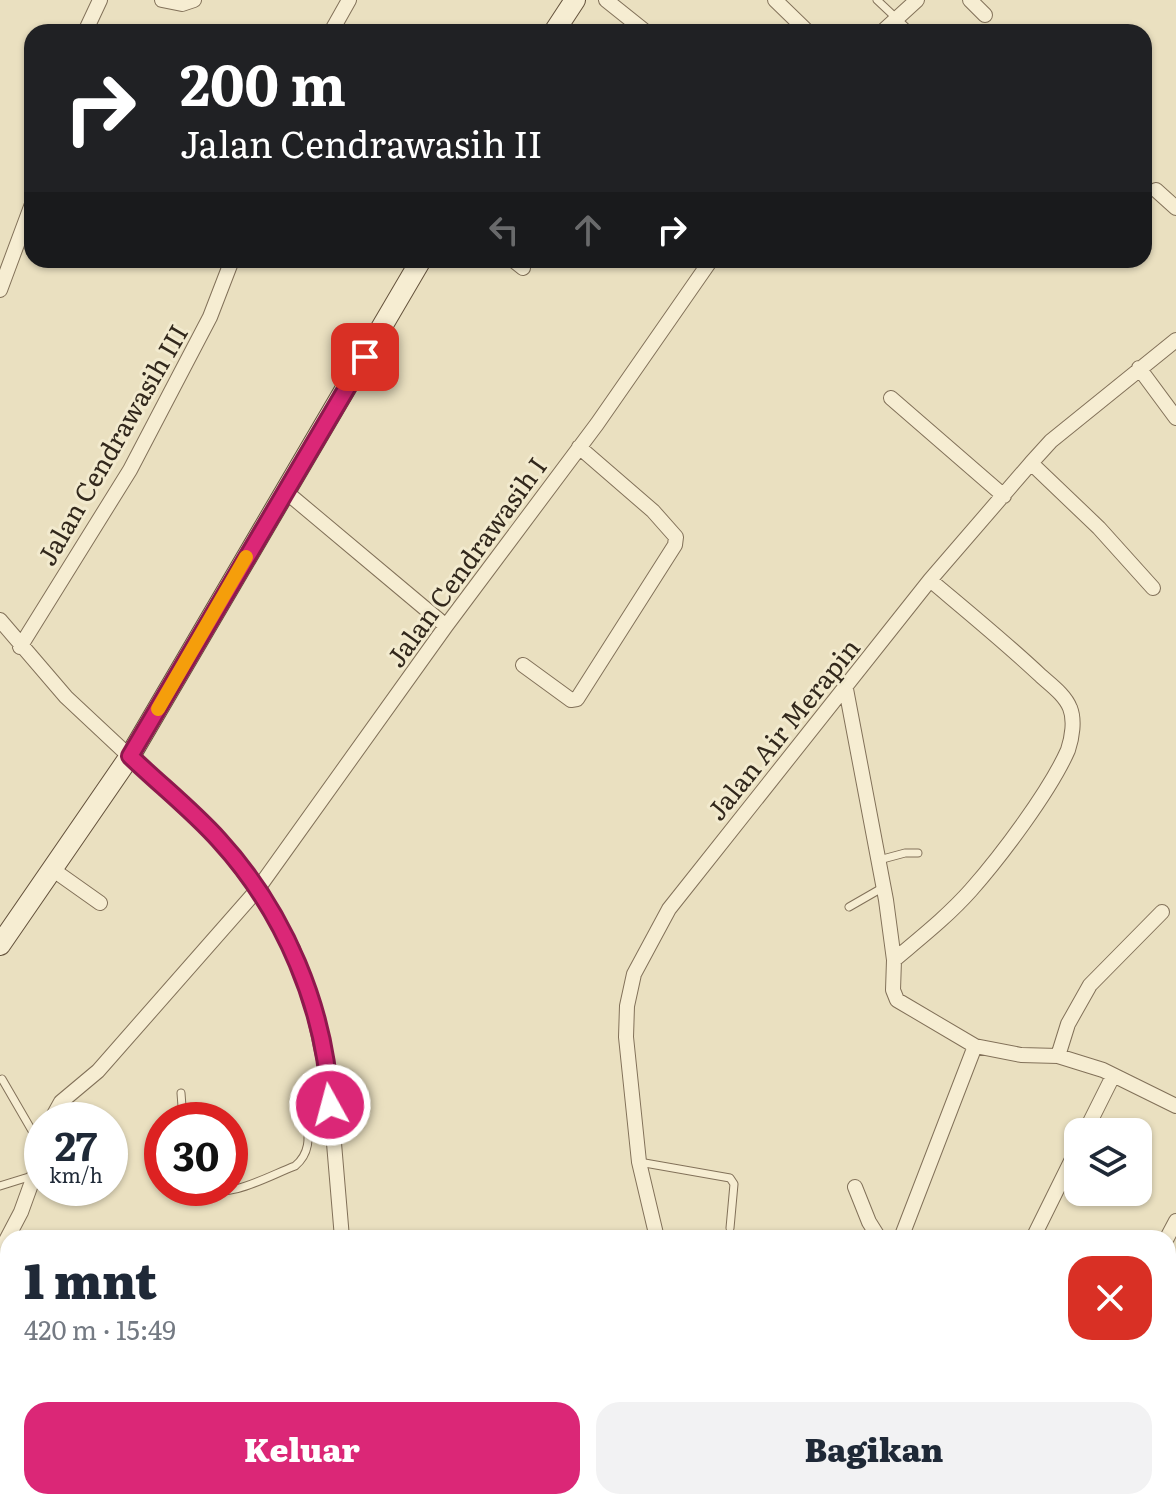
<!DOCTYPE html>
<html lang="id">
<meta charset="utf-8">
<style>
:root{--surface:#fff;--page:#f2f2f3;--text:#1f2937;--muted:#747a83;--accent:#db2777}
body{margin:0;font-family:Literata,serif;background:var(--page);color:var(--text);height:100vh;display:flex;flex-direction:column;font-size:30px;white-space:nowrap}
*{box-sizing:border-box;margin:0}
p{font-size:26px;color:var(--muted)}
.icon{flex:none;width:44px;height:44px;fill:none;stroke:currentColor;stroke-width:2;stroke-linecap:round;stroke-linejoin:round}
.map{position:relative;flex:1;overflow:hidden}
.side{position:absolute;left:0px;top:1230px;width:1176px;height:280px;display:flex;flex-direction:column;background:var(--surface);border-radius:24px 24px 0 0;box-shadow:0 2px 6px #0004}
.side>*{flex:none}
.top-card{position:absolute;left:24px;top:24px;width:1128px;height:244px;border-radius:24px;box-shadow:0 2px 6px #0004;background:#202124;color:#fff;overflow:hidden}
.controls{position:absolute;left:1064px;top:1118px;display:grid;gap:16px}
.controls a{display:grid;place-items:center;width:88px;height:88px;border-radius:16px;background:var(--surface);box-shadow:0 2px 6px #0004;font-size:40px}
.speed{position:absolute;left:24px;top:1102px;display:flex;gap:16px;font-size:40px;font-weight:700;text-align:center}
.speed>*{display:grid;place-content:center;width:104px;height:104px;border-radius:50%;background:var(--surface);box-shadow:0 2px 6px #0004;line-height:1}
.speed small{font-size:20px;font-weight:400}
.speed .limit{border:12px solid #d22;background:#fff;color:#111}
.pin{position:absolute;display:grid;place-items:center;width:68px;height:68px;color:#fff;margin:-34px;border-radius:16px;box-shadow:0 4px 12px #0006}
.me{position:absolute;width:88px;margin:-44px;rotate:353deg;stroke-linejoin:round;filter:drop-shadow(0 0 6px #0008)}
.turn{display:flex;align-items:center;gap:28px;height:168px;padding:0 24px;font-size:36px}
.turn .icon{width:104px;height:104px;stroke-width:2.5}
.turn b{display:block;font-size:56px;line-height:68px}
.lanes{display:flex;align-items:center;height:76px;padding:0 24px;background:#0003;justify-content:center;gap:40px;direction:ltr}
.lanes .off{opacity:.35}
.round{display:grid;place-items:center;flex:none;width:84px;height:84px;border-radius:24px;background:var(--page)}
.headline{display:flex;align-items:center;justify-content:space-between;height:136px;padding:0 24px}
h1{font-size:48px;font-weight:800;line-height:60px}
.action{display:flex;gap:16px;margin-top:auto;padding:16px 24px}
.action a{flex:1;height:92px;border-radius:24px;background:var(--accent);color:#fff;font-size:32px;font-weight:800;line-height:92px;text-align:center}
.action a+a{background:var(--page);color:var(--text)}
.map>svg:first-child{display:block}
.lines{fill:none;stroke-linecap:round;stroke-linejoin:round}
.lane-casing{stroke:#827159;stroke-width:9}
.street-casing{stroke:#827159;stroke-width:16}
.secondary-casing{stroke:#64523c;stroke-width:22}
.lane{stroke:#f6edd2;stroke-width:7}
.street{stroke:#f6edd2;stroke-width:14}
.secondary{stroke:#f6edd2;stroke-width:20}
.route-casing{stroke:#8e194d;stroke-width:20}
.route{stroke:#db2777;stroke-width:14}
.slow{stroke:#f59e0b;stroke-width:14}
.labels{text-anchor:middle;dominant-baseline:central;stroke-width:6;stroke-linejoin:round;paint-order:stroke}
.street-label{font-size:26px;fill:#32281c;stroke:#f2eace}
</style>
<div class="map">
<svg width="1176" height="1510" viewBox="0 0 1176 1510">
<rect width="100%" height="100%" fill="#eae0c0"/>
<g class="lines">
<defs>
<path id="lane" d="M877 0 911 32
M879 860 905 853H918
M849 907 882 888
M2 1079 42 1148
M181 1093 183 1120
M639 1162 730 1178 734 1184 730 1228
M0 1186 32 1176
M201 1188C229 1200 268 1176 295 1166 318 1147 303 1121 307 1097L314 1089 329 1084
M0 1260 8 1262"/>
<path id="street" d="M162 0 182 4 194 0
M606 0 646 32
M775 0 808 32
M970 0 985 15
M85 32 100 0
M331 32 349 0
M882 32 917 0
M1156 190 1176 208
M513 260 523 268
M0 290 32 204
M1139 368 1176 418
M891 398 1004 496
M1031 463 1099 528 1153 588
M285 491 446 626
M0 620 66 697 220 841 257 890 293 949 314 1014 329 1084 342 1238
M20 647 130 470 210 317 232 260
M523 665 571 700 577 699 675 545 676 537 653 511 579 447
M846 689 886 900 894 960 893 990 897 1000 975 1046 1021 1055 1058 1056 1103 1070 1176 1106
M52 869 100 903
M894 960C920 938 948 916 971 890 1001 856 1050 791 1068 750 1072 738 1075 720 1070 708 1065 695 1051 685 1041 676 1006 643 968 612 930 580
M1058 1056 1068 1024 1090 985 1162 912
M51 1120 61 1102 98 1071 257 890 446 626 597 424 711 260
M1085 1132 1113 1076
M855 1187 869 1222 879 1238
M657 1238 639 1162 626 1037 627 1006 634 974 669 909 930 580 1031 463 1051 441 1176 340
M901 1238 975 1046
M1033 1238 1078 1147
M1167 1238 1176 1221
M0 1252 21 1212 42 1154
M357 1502V1510
M454 1502 456 1504
M719 1502 721 1510
M829 1502 851 1510
M1052 1510 1055 1502"/>
<path id="secondary" d="M554 32 575 0
M0 945 130 756 421 260"/>
</defs>
<!-- lane casing -->
<use href="#lane" class="lane-casing"/>
<!-- street casing -->
<use href="#street" class="street-casing"/>
<!-- secondary casing -->
<use href="#secondary" class="secondary-casing"/>
<!-- lane -->
<use href="#lane" class="lane"/>
<!-- street -->
<use href="#street" class="street"/>
<!-- secondary -->
<use href="#secondary" class="secondary"/>
</g>
<g class="lines">
<defs>
<path id="route" d="M330 1105C326 1009 284 911 219 840 192 810 159 784 130 756L365 357"/>
</defs>
<!-- route casing -->
<use href="#route" class="route-casing"/>
<!-- route -->
<use href="#route" class="route"/>
<!-- slow -->
<path class="slow" d="M158 709 246 557"/>
</g>
<g class="labels">
<!-- street labels -->
<g class="street-label">
<text transform="translate(111 444) rotate(-60)">Jalan Cendrawasih III</text>
<text transform="translate(465 561) rotate(-54)">Jalan Cendrawasih I</text>
<text transform="translate(782 728) rotate(-51)">Jalan Air Merapin</text>
</g>
</g>
</svg>
<div class="controls">
<a><svg class="icon" aria-label="layers" viewBox="0 0 24 24"><path d="M12 4l9 5-9 5-9-5zM3 14l9 5 9-5"/></svg></a>
</div>
<div class="speed"><div>27<small>km/h</small></div><div class="limit">30</div></div>
<div class="pin" style="left:365px;top:357px;background:#d93025"><svg class="icon" aria-label="arrive" viewBox="0 0 24 24"><path d="M6 21V4h12l-3 4 3 4H6"/></svg></div>
<svg class="me" style="left:330px;top:1105px" viewBox="-20 -20 40 40"><circle r="17" fill="#db2777" stroke="#fff" stroke-width="3"/><path d="M0-11L8 9 0 5-8 9z" fill="#fff"/></svg>
<div class="top-card">
<div class="turn"><svg class="icon" aria-label="right" viewBox="0 0 24 24"><path d="M7 20v-9h11M14 6l5 5-5 5"/></svg><div><b>200 m</b>Jalan Cendrawasih II</div></div>
<div class="lanes"><svg class="icon off" aria-label="left" viewBox="0 0 24 24"><path d="M17 20v-9H6M10 6l-5 5 5 5"/></svg><svg class="icon off" aria-label="ahead" viewBox="0 0 24 24"><path d="M12 20V5M6 11l6-6 6 6"/></svg><svg class="icon" aria-label="right" viewBox="0 0 24 24"><path d="M7 20v-9h11M14 6l5 5-5 5"/></svg></div>
</div>
<section class="side">
<div class="headline"><div><h1>1 mnt</h1><p>420 m · 15:49</p></div><a class="round" style="background:#d93025;color:#fff"><svg class="icon" aria-label="close" viewBox="0 0 24 24"><path d="M6 6l12 12M18 6L6 18"/></svg></a></div>
<div class="action"><a>Keluar</a><a>Bagikan</a></div>
</section>
</div>
